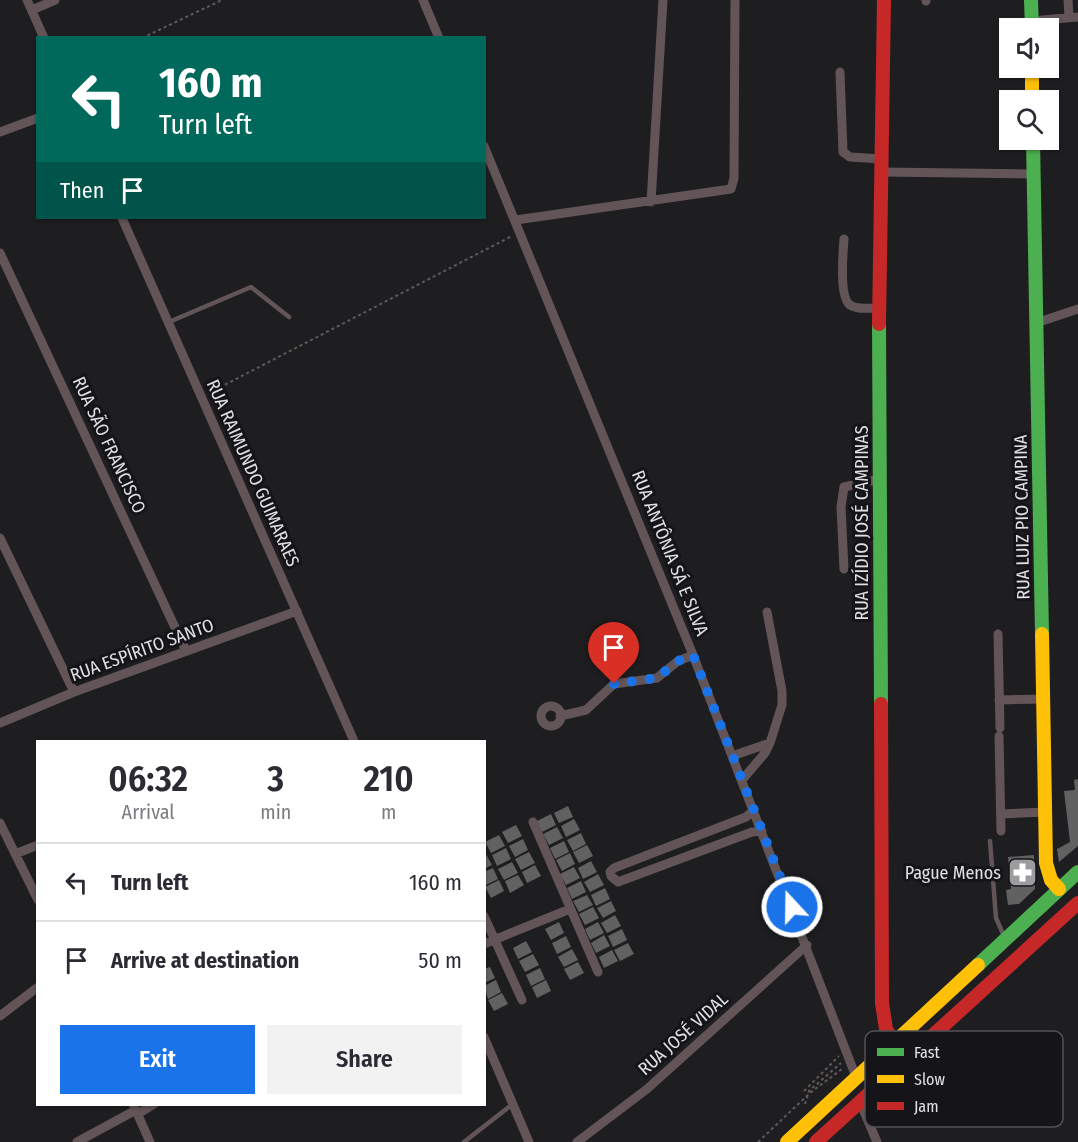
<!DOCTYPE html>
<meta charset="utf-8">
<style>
:root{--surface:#fff;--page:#f2f2f3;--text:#2b2b33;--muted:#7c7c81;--line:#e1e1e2;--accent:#1a73e8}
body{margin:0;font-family:"Fira Sans Condensed",sans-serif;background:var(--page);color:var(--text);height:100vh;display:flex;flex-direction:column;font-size:22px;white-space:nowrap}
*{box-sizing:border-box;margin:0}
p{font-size:20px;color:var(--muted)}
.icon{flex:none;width:33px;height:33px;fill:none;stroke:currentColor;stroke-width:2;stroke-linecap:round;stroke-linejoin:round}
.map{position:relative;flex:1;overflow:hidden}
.sheet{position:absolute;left:36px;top:740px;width:450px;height:366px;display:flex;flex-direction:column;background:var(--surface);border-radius:0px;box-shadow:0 2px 4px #0004}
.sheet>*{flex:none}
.hud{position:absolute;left:36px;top:36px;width:450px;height:183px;border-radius:0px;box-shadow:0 2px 4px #0004;background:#00695c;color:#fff;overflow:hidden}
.tools{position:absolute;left:999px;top:18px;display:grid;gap:12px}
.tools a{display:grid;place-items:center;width:60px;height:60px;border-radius:0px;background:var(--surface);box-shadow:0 2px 4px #0004;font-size:30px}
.pin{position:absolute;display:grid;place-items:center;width:51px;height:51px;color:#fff;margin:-62px -26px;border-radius:50% 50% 50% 0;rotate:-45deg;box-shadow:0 0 6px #0007}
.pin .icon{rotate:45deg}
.me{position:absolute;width:66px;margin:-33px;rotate:339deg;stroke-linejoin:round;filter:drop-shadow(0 0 4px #0008)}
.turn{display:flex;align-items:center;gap:21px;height:126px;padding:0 24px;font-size:27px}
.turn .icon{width:78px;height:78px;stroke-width:2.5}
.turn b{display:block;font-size:42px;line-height:51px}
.then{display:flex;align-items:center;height:57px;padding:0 24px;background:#0003;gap:12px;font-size:22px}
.eta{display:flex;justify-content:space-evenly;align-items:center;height:102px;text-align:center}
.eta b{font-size:36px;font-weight:600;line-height:42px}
.primary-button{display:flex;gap:12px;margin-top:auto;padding:12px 24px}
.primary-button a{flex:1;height:69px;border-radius:0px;background:var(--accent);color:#fff;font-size:24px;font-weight:600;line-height:69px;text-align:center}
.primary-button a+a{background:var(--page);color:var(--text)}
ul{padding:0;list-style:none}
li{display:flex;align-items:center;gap:18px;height:78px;padding:0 24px;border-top:2px solid var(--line)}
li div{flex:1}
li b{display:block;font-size:22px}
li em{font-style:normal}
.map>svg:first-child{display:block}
.building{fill:#626161}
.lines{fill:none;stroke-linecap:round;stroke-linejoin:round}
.path{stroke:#62595a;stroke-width:2;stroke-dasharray:3 3;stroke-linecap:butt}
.lane{stroke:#635557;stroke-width:4.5}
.street{stroke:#635557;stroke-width:9}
.fast{stroke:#4caf50;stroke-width:14}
.slow{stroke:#ffc107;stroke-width:14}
.jam{stroke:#c62828;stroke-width:14}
.route{stroke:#1a73e8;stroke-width:10;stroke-dasharray:0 18}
.labels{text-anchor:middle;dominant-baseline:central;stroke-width:6;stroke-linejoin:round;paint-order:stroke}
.street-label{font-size:18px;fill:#e0e0e3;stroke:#141419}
.poi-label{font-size:18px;fill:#e0e0e3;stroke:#141419;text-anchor:end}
.key{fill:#141419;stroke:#515156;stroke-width:1.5}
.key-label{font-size:16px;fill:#e0e0e3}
</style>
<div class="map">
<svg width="1078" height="1142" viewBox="0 0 1078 1142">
<rect width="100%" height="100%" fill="#1e1e21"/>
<!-- building -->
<path class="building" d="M1078 779V846L1059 862 1057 849 1070 842 1064 791 1075 790 1074 780Z
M568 806 573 817 559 823 554 813Z
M551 814 556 825 542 832 537 821Z
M574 819 580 830 566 837 561 826Z
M516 825 522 836 508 843 502 832Z
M557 827 563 838 549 845 543 834Z
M581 833 586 844 573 851 567 840Z
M499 835 505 846 491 853 485 842Z
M523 839 528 850 515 857 509 846Z
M564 841 569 852 555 859 550 848Z
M587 845 593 856 579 863 573 852Z
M506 848 511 859 497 866 492 855Z
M529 852 535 863 521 870 515 859Z
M570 853 575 864 562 871 556 860Z
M486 854 492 865 484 869V855Z
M1034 855 1035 889 1019 904 1008 905 1006 890 1011 889 1008 857Z
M591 861 597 872 583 879 578 868Z
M512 862 518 873 504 880 498 869Z
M535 865 541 876 527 883 522 872Z
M574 867 580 878 566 885 560 874Z
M493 868 498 879 484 886V872Z
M598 874 604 885 590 892 584 882Z
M518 875 524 885 510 893 505 881Z
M499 880 504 891 491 898 485 887Z
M581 881 586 892 572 899 567 888Z
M605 888 610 899 596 906 591 895Z
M587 895 593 905 579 912 573 901Z
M611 901 616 911 603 918 597 908Z
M593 907 599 918 585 925 579 914Z
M615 915 621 926 607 933 601 923Z
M559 922 564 933 551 940 545 929Z
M598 922 604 933 590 940 585 929Z
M622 929 627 940 613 947 608 936Z
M604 935 610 946 596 953 591 943Z
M566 936 571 947 557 954 552 943Z
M526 941 532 952 518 959 513 948Z
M628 943 634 954 620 961 614 950Z
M572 949 578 960 564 967 558 957Z
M612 950 618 961 604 968 599 957Z
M533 954 539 965 525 972 519 961Z
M578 962 584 973 570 980 564 969Z
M490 967 495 978 484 983V969Z
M540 968 545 979 531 986 526 975Z
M496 980 501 992 488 999 484 986Z
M546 980 551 991 537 998 532 987Z
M502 993 508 1004 494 1011 488 1000Z"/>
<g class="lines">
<!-- path -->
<path class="path" d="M142 38 222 0
M209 393 510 237
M804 1091 839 1056
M805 1104 809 1091 841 1063
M758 1142 810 1093 842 1069"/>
<!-- lane -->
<path class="lane" d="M169 322 251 287 289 317
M990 841 996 918 1004 936
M464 1142 514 1103"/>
<!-- street -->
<path class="street" d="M27 0 44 38
M423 0 439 38
M1068 0 1069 18
M926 1V0
M32 10 55 0
M1031 21 1078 17
M840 72 843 152 850 157 882 159
M0 132 38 118
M484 146 693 655 856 1077
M882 172 1033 174
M651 202 663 0
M122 218 354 741
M516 220 731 189 734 178 735 0
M844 239C843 252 839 297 850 305 858 310 871 308 879 308
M0 253 186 651
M1036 323 1078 309
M0 538 74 692
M844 569 841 507 844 487 880 479
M767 612 782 691V705L770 743
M998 634 1000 728
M999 700 1044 699
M541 716a10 10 0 1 1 20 0a10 10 0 1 1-20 0Z
M560 716 586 710 614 684 657 678 678 661 693 655
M0 723 74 692 297 611
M999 736 1001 831
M732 756 770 743 765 753 742 780
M754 810 746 817 614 868 610 872 611 876 618 882 752 832 762 831
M1001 814 1046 812
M533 822 598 972
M0 823 38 900
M15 854 38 845
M484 916 522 1000
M484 944 570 909
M0 1016 38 987
M484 1037 529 1142
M860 1102 877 1142
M133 1104 150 1142
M138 1114 154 1104
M77 1142 136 1110
M577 1142 647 1089 807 945"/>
<!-- fast -->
<path class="fast" d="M1031 0 1032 28
M1033 140 1042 634
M879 324 881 704
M978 965 1078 872"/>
<!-- slow -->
<path class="slow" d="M1032 68V100
M1042 634 1046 863 1051 880 1059 889
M787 1142 978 965"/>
<!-- jam -->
<path class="jam" d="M879 324 884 0
M881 704 882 1003 886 1029 894 1043
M816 1142 1078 903"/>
</g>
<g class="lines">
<!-- route -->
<path class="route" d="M614 684 657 678 678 661 693 655 792 907"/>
</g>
<!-- icons -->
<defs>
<symbol id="pharmacy-square" viewBox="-11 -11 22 22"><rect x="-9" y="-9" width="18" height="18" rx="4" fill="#9c9c9f" stroke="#141419"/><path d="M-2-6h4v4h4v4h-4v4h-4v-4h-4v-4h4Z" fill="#fff"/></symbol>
</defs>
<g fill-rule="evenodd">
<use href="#pharmacy-square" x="1006" y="856" width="33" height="33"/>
</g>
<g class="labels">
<!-- street labels -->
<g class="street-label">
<text transform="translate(109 445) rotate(65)">RUA SÃO FRANCISCO</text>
<text transform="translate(253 473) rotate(66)">RUA RAIMUNDO GUIMARAES</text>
<text transform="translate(1022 517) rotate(-91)">RUA LUIZ PIO CAMPINA</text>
<text transform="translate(862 523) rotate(-90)">RUA IZÍDIO JOSÉ CAMPINAS</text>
<text transform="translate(670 553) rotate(68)">RUA ANTÔNIA SÁ E SILVA</text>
<text transform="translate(142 650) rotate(-20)">RUA ESPÍRITO SANTO</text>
<text transform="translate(683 1034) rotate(-42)">RUA JOSÉ VIDAL</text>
</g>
<!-- poi labels -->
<g class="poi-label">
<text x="1001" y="873">Pague Menos</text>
</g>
</g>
<!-- legend -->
<rect x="865" y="1031" width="198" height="96" rx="9" class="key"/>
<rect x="877" y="1048" width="27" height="8" fill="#4caf50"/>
<rect x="877" y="1075" width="27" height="8" fill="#ffc107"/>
<rect x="877" y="1102" width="27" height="8" fill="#c62828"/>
<g class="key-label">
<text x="914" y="1058">Fast</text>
<text x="914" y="1085">Slow</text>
<text x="914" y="1112">Jam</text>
</g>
</svg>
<div class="tools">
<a><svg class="icon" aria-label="sound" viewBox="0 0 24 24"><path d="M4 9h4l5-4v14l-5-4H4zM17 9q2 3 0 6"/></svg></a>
<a><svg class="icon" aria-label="search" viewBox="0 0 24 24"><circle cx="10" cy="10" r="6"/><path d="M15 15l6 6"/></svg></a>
</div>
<div class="pin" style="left:614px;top:684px;background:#d93025"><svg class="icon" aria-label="arrive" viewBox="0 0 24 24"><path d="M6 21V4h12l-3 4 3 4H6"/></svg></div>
<svg class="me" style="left:792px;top:907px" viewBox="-20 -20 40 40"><circle r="17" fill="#1a73e8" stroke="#fff" stroke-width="3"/><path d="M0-11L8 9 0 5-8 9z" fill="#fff"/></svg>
<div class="hud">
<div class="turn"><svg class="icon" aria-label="left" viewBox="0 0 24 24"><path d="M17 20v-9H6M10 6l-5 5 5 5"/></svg><div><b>160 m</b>Turn left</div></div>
<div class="then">Then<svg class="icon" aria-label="arrive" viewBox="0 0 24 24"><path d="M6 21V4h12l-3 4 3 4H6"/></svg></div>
</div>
<section class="sheet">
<div class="eta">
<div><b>06:32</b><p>Arrival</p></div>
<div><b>3</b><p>min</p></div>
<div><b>210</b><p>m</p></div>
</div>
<ul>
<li><svg class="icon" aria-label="left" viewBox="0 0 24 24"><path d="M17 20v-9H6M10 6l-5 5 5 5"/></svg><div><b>Turn left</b></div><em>160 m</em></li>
<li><svg class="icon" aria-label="arrive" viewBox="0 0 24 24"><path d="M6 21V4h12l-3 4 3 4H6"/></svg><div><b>Arrive at destination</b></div><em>50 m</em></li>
</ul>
<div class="primary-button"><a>Exit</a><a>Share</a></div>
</section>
</div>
